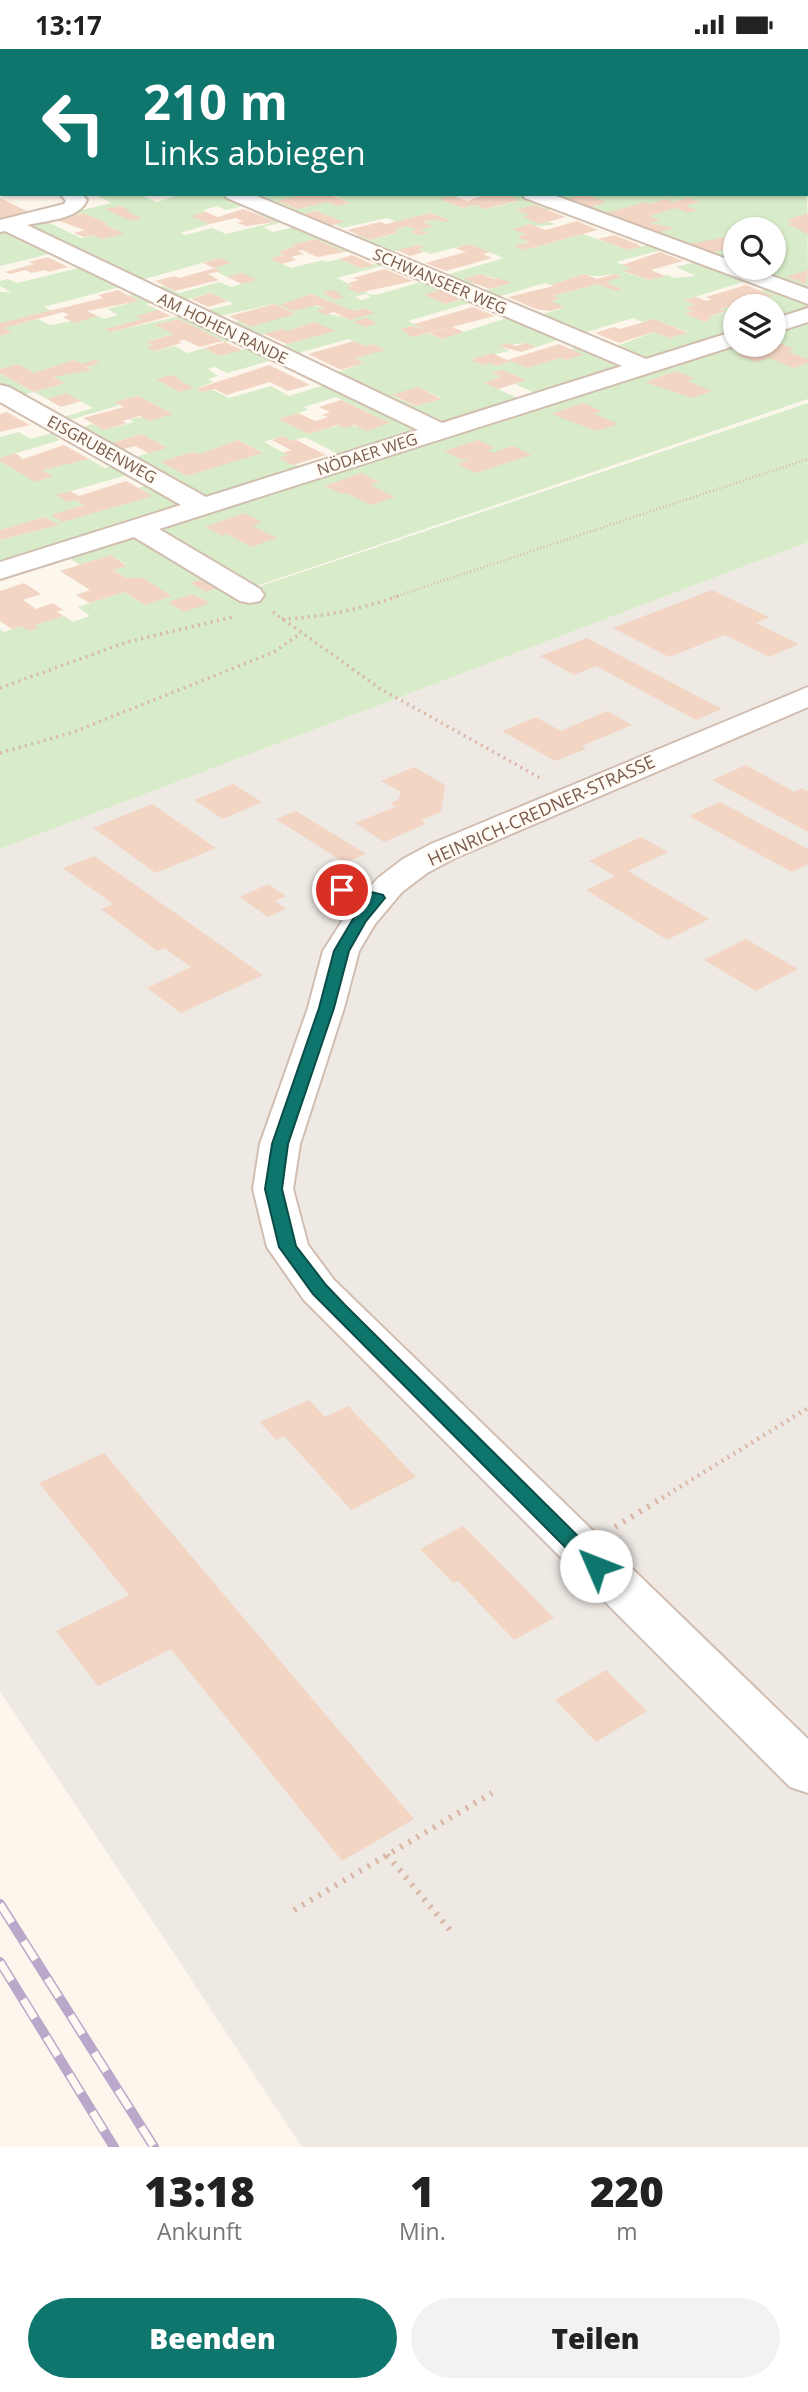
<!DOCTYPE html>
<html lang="de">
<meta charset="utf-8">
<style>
:root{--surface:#fff;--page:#f2f2f2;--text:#222;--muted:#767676;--accent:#0f766e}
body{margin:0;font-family:"Open Sans",sans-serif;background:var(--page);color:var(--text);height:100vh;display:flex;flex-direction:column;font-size:26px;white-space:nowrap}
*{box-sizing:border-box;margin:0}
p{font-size:23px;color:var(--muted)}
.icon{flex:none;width:38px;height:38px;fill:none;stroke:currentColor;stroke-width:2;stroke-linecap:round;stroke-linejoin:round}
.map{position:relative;height:2098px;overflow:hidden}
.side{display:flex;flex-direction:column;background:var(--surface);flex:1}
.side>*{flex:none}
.top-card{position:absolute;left:0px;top:0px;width:808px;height:147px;box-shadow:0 2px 5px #0004;background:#0f766e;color:#fff;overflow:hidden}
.tools{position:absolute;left:723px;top:168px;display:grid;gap:14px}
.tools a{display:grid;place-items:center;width:63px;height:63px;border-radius:50%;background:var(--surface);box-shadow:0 2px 5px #0004;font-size:35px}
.pin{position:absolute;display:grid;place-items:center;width:60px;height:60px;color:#fff;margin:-30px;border:4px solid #fff;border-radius:50%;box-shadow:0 2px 7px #0007}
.me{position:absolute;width:77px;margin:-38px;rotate:314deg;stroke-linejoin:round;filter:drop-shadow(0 0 5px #0008)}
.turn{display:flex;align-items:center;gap:24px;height:147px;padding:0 28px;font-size:32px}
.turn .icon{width:91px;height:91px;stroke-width:2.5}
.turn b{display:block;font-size:49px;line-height:60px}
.eta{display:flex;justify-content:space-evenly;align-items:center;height:119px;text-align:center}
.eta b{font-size:42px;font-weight:800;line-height:49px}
.action{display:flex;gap:14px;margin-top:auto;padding:14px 28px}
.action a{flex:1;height:80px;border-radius:42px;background:var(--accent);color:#fff;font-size:28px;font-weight:800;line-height:80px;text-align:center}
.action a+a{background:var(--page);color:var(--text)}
.status{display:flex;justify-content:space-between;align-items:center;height:49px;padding:0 35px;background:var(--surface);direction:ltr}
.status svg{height:19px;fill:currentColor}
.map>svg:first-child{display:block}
.residential{fill:#f5e8da}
.industrial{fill:#efe9e4}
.green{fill:#d8ecc9;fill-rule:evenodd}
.building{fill:#f3d5c3}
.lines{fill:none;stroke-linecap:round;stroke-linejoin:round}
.minor-casing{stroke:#d1beb0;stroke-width:4}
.major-casing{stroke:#dad1cd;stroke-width:4}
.path-far3{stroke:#d9b8a5;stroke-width:2.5;stroke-dasharray:1 2.5;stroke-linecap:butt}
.path-far2{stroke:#d9b8a5;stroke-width:3.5;stroke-dasharray:2 4.5;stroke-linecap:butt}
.path-far1{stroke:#d9b8a5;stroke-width:4.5;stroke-dasharray:2 5;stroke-linecap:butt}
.path{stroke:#d9b8a5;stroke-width:6;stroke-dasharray:2.5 7;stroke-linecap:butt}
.minor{fill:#fff;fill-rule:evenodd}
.major{fill:#fbd9a5;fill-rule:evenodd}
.rail-casing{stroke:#b9a8c9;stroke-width:10}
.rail{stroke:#fffaf3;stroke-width:7;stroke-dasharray:22;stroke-linecap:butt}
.route{fill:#0f766e;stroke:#0a4d48;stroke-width:2}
.labels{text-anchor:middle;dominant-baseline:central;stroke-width:5;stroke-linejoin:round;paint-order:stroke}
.far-street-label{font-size:16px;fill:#7a5c4d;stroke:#fffaf3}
.street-label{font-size:18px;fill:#7a5c4d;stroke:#fffaf3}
</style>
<div class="status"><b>13:17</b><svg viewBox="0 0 49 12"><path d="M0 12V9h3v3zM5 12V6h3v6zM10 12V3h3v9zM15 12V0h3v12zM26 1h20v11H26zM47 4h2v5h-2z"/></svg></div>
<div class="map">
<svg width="808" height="2098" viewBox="0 0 808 2098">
<rect width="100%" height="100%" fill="#fdf6ec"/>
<!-- residential -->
<path class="residential" d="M160 0H576L580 2H152Z"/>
<!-- industrial -->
<path class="industrial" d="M808 493V2098H302L0 1642V800Z"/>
<!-- green -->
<path class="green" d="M807 106 808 245 737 219H774V180H735V218L540 145H807Z
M94 145H138L157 153 175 147 172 145H229L252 155 226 161 217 157 203 161 206 163 191 167 210 175 180 184 185 186 212 179 226 185 275 173 255 164 267 161 291 171 263 178 273 183 302 176 358 200 345 203 315 190 292 196 295 198 279 203 284 206 271 209 291 219 323 211 327 213 339 210 361 219 387 212 392 214 337 229 353 237 348 239 369 244 355 248 361 251 371 248 367 245 376 246 431 230 450 238 425 246 445 255 472 248 480 251 408 272 424 280 411 277 402 280 412 288 428 284 442 290 515 266 568 288 536 298 526 294 500 297 510 302 471 310 482 316 490 314 496 317 511 312 527 319 560 309 565 311 582 306 571 300 586 296 631 315 537 345 515 335 525 331 502 321 492 324 501 328 485 334 520 350 434 377 330 326 363 314 355 309 384 300 373 295 365 297 348 290 288 307 273 299 333 282 315 273 287 282 282 280 250 289 224 276 239 272 251 278 294 264 274 255 210 269 197 263 234 255 211 244 177 253 150 240 164 237 179 244 219 233 231 238 256 231 242 224 227 228 217 223 220 222 214 219 229 214 220 209 134 233 16 176 41 170 81 189 93 186 102 190 123 185 84 164 70 167 65 165 112 154ZM311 245 354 262 365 259 374 263 350 271C336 264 328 267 317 262L324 259 312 256 301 249ZM418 338 441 349 416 357 393 347Z
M263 145H307L278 152C306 166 305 151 327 153 337 154 339 157 349 154L332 145H472L441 150 463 159 475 156 486 160 519 152 510 147 525 145 560 158 548 161H517L555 175C540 179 529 175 514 179L526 185 518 188 529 193 515 197 525 201 583 185 628 201 655 194 669 199 616 213 632 220 624 223 650 231 667 226 675 229 696 227 676 218 701 211 753 230 685 251 695 256 686 259 693 262 686 265 705 273 711 271 707 268 725 263 719 260 772 247 761 242 774 238 808 251V259L774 270V257H735V282L639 312 609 300 654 283 669 289 687 283 654 270 643 273 633 269 577 286 533 268 563 259 551 252 559 250 553 247 598 235 621 240 605 233 621 227C608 222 601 231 584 225L551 236 545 234 491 250 477 244 510 234 481 225 465 230 476 235 464 238 439 228 504 209 469 195 430 205 418 200 424 198 419 196 384 205 347 189 359 186 370 191 398 184 394 181 407 177 417 181 411 183 418 186 426 184 420 181 432 177 423 173 435 170 444 173 449 171 431 164 396 173 387 169 342 179 335 176 343 173 316 162 294 167 250 149Z
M7 178 58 203 0 217V180Z
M87 217 127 236 44 258 52 262 0 274V243H11L0 237V232L8 230 17 234Z
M142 243 155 252 146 255 158 261 142 270 106 280 111 283 188 265 239 290 225 293 178 270 156 276 174 285 149 292 153 296 147 298 155 302 174 297 188 304 204 299 220 307 255 297 279 309 227 324 215 318 208 320 218 327 208 330 214 333 197 339 203 343 213 341 229 349 271 337 289 347 331 334 425 380 340 406 305 388 292 392 283 387 264 393 288 406 280 410 303 418 202 450 130 410 166 398 142 385 105 396 77 380 93 375 104 381 134 373 130 370 171 364 138 347 115 353 120 356 63 373 57 370 93 359 66 345 47 350 34 343 18 347 0 337V324L34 343 64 334 53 328 92 320 74 311 34 324 18 315 0 320V287L12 283 4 279 38 270 50 276 98 267 104 270 118 266 107 260 138 252 129 246ZM336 348 389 374 367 381C346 371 330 379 309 385L279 370 308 361 304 358ZM238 391 262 403 187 427 162 413 192 403 200 405Z
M808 273V350L251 539 154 482 738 296H774V284Z
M808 354V493L0 800V580L4 583 21 577 38 579 35 576 64 567 73 573 90 567 78 558 124 543 145 556 171 547 143 529H126L113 521 127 516 111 506 80 516 69 509 138 487 237 545Z
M63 381 68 384 55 388 60 391 0 409V388L19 383 30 390Z
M89 410 105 419 122 414 138 423 57 446 68 453 75 451 84 456 52 466 151 447 139 439 156 433 192 454 0 514V491L58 476 45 468 0 481V412L35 432 52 427 42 421Z"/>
<!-- building -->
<path class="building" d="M307 145H328L350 154 337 157 327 153 298 160 277 152Z
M488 145H505L521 151 486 160 475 156 463 159 439 150 453 147 467 152Z
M584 145 606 153 591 158 568 149Z
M0 149 29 163 18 166 22 168 0 173Z
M689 149 700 153 685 157 698 161 688 164 676 159 649 167 661 171 650 174 674 179 654 185 637 179 642 177 606 164 645 153 649 155 665 150 673 153Z
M535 156 548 161 565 168 540 175 523 168 529 166 516 161Z
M120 157 131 162 127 163 142 169 131 172 105 160Z
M243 160 276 173 246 177 237 174 243 172 235 169 210 175 190 167 206 163 218 168Z
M316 162 344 173 329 177 301 166Z
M84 164 108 175 105 176 125 185 102 190 93 186 83 188 74 184 85 181 56 171Z
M431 164 451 172 444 173 435 170 423 173 433 177 420 181 428 184 418 186 410 183 417 181 407 177 394 181 399 183 370 191 347 181 380 173 386 175Z
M808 164V185L787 175 794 173 787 171Z
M577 172 598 181 524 201 514 197 529 193 517 188 526 185 512 180 530 175 546 181Z
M614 186 637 195 641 198 628 201 598 190Z
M735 186V197L713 204 690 195Z
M315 190 345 203 317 208 302 201 298 202 304 205 291 208 296 211 281 215 270 209 284 206 278 203 295 198 291 196Z
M469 195 490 203 483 205 492 209 446 222 425 214 466 203 455 199Z
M419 196 425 198 418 200 424 203 410 207 397 201Z
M660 203 683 212 651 221 665 227 650 231 623 222 632 220 622 216Z
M352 206 374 216 361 219 339 210Z
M48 208 68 218 49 223 45 221 31 224 26 221 10 225 5 223 34 215 29 213Z
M220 209 231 214 214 219 203 214Z
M215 219 221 222 208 225 219 231 175 242 155 232 174 227 179 229Z
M385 220 413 232 358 244 346 239 353 237 348 234 359 231 353 229Z
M808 221 806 235 786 228Z
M242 224 257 231 242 235 227 228Z
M481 225 494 230 498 229 511 234 489 240 464 230Z
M584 225 597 230 615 225 622 228 605 233 622 240 616 242 598 235 553 247 560 249 551 252 564 258 550 262 536 260 508 248 554 237 551 236Z
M746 236 773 247 719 260 726 262 707 268 712 270 705 273 685 265 693 262 685 259 695 256 684 251 696 248 707 252 711 250 706 248Z
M118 241 139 252 87 262 98 267 74 274 63 268 69 266 63 263 4 279 13 283 0 287V274L103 249 98 246Z
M332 241 340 244 338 245 345 248 335 251 323 243Z
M440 241 462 250 445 255 424 246Z
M211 244 228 252 208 258 191 250Z
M311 245 354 262 365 259 375 264 350 271 334 263 325 266 316 261 324 259 317 256 293 262 280 256Z
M275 255 295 265 251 278 229 267Z
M473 258 495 267 412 288 401 280 411 277 424 280 414 275Z
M158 261 171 267 111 283 105 280 142 270 136 267Z
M366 269 378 274 366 278 353 273Z
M178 270 203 282 223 292 200 298 185 291 178 292 182 294 154 302 146 298 153 296 147 293 174 285 155 276Z
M654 270 688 284 669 289 654 283 619 294 595 284 614 278 620 280Z
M315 273 335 282 287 295 264 285 282 280 287 282Z
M452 278 464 283 442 290 429 284Z
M354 292 365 297 373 295 386 301 355 309 364 314 341 321 308 305Z
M225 293 242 301 220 307 204 299Z
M776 293 795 300 788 303 808 310V314L794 319 769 309 756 313 736 306Z
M509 294 516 297 526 294 536 298 521 303 498 297Z
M559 295 584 306 565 311 560 309 527 319 511 312 496 317 490 314 482 316 470 311 492 304 507 311Z
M74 311 82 315 95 311 100 314 86 318 93 321 53 328 65 334 34 343 0 324V320L18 315 34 324Z
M269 316 310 336 288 342 270 333 226 346 215 340 203 343 196 340Z
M502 321 526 331 498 340 484 334 501 328 492 324Z
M676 322 694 329 687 332 712 342 692 349 645 333Z
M172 326 179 329 177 330 194 339 180 343 155 330Z
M418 338 441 350 416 357 392 346Z
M66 344 81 352 61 358 47 350Z
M138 347 173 365 149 372 140 367 122 372 127 374 104 381 83 369 124 358 114 353Z
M341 351 390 374 367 382 355 376 344 379 338 376 309 385 278 370 298 364 315 372 328 368 322 366 330 363 319 358Z
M583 354 602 362 594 365 619 375 597 382 551 365Z
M7 363 19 370 30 376 0 383V365Z
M142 385 167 399 148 404 135 397 117 402 105 396Z
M283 387 292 392 296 391 326 406 293 416 279 409 288 406 283 404 291 401 272 391Z
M238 391 263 404 187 427 161 413 192 403 200 405Z
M478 391 495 399 488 401 493 404 513 397 532 406 476 424 457 415 469 411 460 410 443 402Z
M64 396 89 410 42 421 53 427 35 433 0 412V409L15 404 23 410Z
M361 424 379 433 371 436 395 448 371 456 346 444 341 445 325 437Z
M126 432 153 447 62 473 51 466 84 456 75 451 68 453 56 446 70 442 79 447Z
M244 464 262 473 253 477 277 489 251 498 227 485 222 487 205 478Z
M45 468 59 476 0 491V481Z
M111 506 127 517 113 521 126 529H143L172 547 145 556 124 543 90 554 76 546 90 541 60 522Z
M203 530 219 538 206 543 190 534Z
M24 534 41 545 23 551 36 560 53 554 63 561 57 563 64 567 35 576 39 579 29 582 21 577 12 580 0 572V542Z
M712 541 769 568 756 574 799 595 769 608 725 586 669 608 613 579Z
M193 545 210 554 184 563 168 553Z
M587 589 621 607 722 660 696 671 596 617 574 626 540 607Z
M607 662 632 676 582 697 586 700 555 712 502 682 536 668 561 682Z
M746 716 794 743 802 739 808 742V783L712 731Z
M414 718 445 736 441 763 421 771 426 775 384 793 355 774 395 758 390 754 398 751 401 743 381 732Z
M233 735 262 753 223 770 194 751Z
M720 753 808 800V815L792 823 689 767Z
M152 755 216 799 156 824 93 779Z
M296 762 366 805 345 814 276 770Z
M641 788 668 803 628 822 709 870 667 891 586 841 615 827 589 812Z
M94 807 144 842 263 926 181 964 147 939 191 918 164 899 157 902 101 860 113 855 63 819Z
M268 835 286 847 275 852 286 860 268 868 240 848Z
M746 890 798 920 756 942 704 911Z
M309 1351 325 1368 348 1357 416 1428 351 1461 284 1387 276 1391 260 1373Z
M104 1404 414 1770 342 1812 171 1600 98 1637 56 1582 129 1546 39 1434Z
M463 1477 497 1511 554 1569 514 1591 458 1532 453 1534 420 1500Z
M606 1621 647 1662 596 1693 555 1651Z"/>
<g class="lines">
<defs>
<path id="minor" d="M261 0H282L283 2H263Z
M666 0H692L665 2Z
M0 100 2 101V113L0 112Z
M60 145H82L87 151C80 170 45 172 27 176L442 374 622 317 227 149 224 145H252L646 310 735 282V296H737L159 480 260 540 264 546 260 552 250 554 240 552 134 488 0 530V513L181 456 0 353V336L9 338 206 448 418 381 5 182 0 183V171L64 155 66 152Z
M522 145H551L735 213V219H750L808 240V255L525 149Z
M808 259V273L774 284V270Z
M808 638V658L455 809 427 824 402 843 375 875 359 902 344 959 300 1095 293 1140 308 1196 334 1231 808 1690V1744L790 1738 304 1251 267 1198 253 1140 260 1095 308 959 323 902 348 863 378 829 403 810 431 795Z"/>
<path id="major" d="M585 0H605L606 2H587Z
M807 87 808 88V100L807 99Z"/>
</defs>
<!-- minor casing -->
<use href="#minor" class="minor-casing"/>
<!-- major casing -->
<use href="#major" class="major-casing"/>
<!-- path-far3 -->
<path class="path-far3" d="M155 2 164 0
M394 548 808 410"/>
<!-- path-far2 -->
<path class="path-far2" d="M273 563 379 639 542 730
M282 570C324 568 360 560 399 547
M0 639 127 593 233 568
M0 704 71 684 274 603 301 584"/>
<!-- path-far1 -->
<path class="path-far1" d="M662 1449 808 1359"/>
<!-- path -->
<path class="path" d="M615 1478 664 1448
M387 1806 451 1882
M294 1861 492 1744"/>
<!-- minor -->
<use href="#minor" class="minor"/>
<!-- major -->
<use href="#major" class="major"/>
<defs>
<path id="rail" d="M0 1855 154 2098
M0 1913 114 2098"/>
</defs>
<!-- rail casing -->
<use href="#rail" class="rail-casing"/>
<!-- rail -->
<use href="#rail" class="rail"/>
</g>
<!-- route -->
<path class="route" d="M342 836 383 846 385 849 366 872 349 902 334 959 288 1095 282 1140 296 1197 326 1236 345 1256 603 1512 606 1517 603 1522 596 1524 589 1522 313 1245 279 1198 265 1140 272 1095 319 959 334 902 353 870 369 851 337 844 335 841Z"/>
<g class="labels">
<!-- far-street labels -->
<g class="far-street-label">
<text transform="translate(440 232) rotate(23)">SCHWANSEER WEG</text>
<text transform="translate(223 279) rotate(26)">AM HOHEN RANDE</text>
<text transform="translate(102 400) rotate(29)">EISGRUBENWEG</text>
<text transform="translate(367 405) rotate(-18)">NÖDAER WEG</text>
</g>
<!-- street labels -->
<g class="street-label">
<text transform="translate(541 761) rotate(-24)">HEINRICH-CREDNER-STRASSE</text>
</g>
</g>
</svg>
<div class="tools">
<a><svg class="icon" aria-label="search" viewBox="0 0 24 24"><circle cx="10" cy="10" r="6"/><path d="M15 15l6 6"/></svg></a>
<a><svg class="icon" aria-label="layers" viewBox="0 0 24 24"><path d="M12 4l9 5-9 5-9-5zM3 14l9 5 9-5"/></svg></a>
</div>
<div class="pin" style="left:342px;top:841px;background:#d93025"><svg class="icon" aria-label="arrive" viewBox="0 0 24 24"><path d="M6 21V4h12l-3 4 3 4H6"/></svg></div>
<svg class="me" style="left:596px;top:1517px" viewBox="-20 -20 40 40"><circle r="19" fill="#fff"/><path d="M0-13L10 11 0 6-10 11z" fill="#0f766e"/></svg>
<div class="top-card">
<div class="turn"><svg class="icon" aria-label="left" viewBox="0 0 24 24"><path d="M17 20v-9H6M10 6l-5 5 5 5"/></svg><div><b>210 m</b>Links abbiegen</div></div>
</div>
</div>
<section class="side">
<div class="eta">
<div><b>13:18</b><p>Ankunft</p></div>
<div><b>1</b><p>Min.</p></div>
<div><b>220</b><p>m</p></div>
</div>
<div class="action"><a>Beenden</a><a>Teilen</a></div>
</section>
